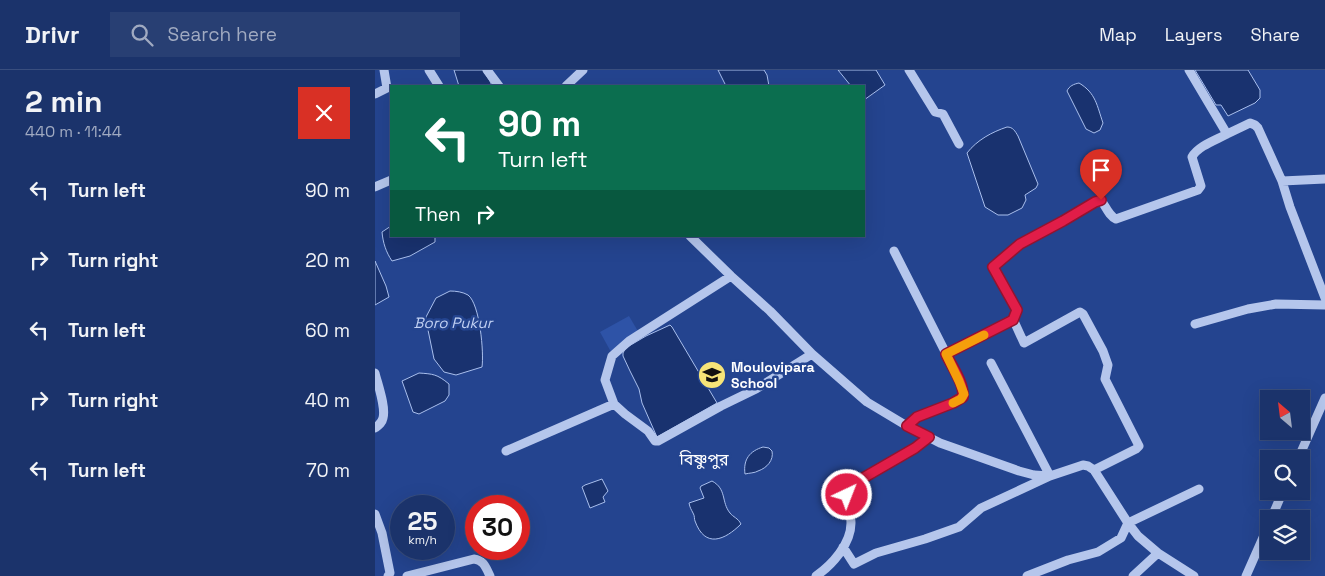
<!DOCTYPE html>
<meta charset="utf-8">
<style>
:root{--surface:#1b336b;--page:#283f73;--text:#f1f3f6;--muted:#a0aac1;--line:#394e7e}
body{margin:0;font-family:"Space Grotesk","Noto Sans Bengali",sans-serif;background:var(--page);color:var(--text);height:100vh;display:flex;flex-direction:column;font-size:19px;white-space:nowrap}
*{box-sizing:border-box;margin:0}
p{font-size:16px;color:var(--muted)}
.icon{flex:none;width:28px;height:28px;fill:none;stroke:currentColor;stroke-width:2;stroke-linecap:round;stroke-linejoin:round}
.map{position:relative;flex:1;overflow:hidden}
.sheet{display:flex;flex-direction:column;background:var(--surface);width:375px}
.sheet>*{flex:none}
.banner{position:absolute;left:15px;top:15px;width:475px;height:152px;border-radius:0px;box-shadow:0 5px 20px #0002,0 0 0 1px var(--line);background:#0b6e4f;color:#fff;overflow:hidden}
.needle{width:32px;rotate:332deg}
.tools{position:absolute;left:885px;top:320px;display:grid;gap:10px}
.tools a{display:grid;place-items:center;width:50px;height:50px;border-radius:0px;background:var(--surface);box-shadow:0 5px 20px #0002,0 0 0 1px var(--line);font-size:25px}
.speed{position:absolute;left:15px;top:425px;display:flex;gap:10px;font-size:25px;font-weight:700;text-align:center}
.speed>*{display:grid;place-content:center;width:65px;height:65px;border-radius:50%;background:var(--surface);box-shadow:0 5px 20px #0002,0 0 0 1px var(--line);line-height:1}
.speed small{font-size:12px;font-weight:400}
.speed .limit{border:8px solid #d22;background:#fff;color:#111}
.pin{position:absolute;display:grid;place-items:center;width:42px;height:42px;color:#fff;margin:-51px -21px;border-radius:50% 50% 50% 0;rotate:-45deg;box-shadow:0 0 5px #0007}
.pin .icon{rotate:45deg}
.me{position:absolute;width:55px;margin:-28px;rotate:43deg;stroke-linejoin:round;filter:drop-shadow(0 0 4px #0008)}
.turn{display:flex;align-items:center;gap:18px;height:105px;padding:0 25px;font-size:22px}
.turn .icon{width:65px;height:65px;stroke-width:2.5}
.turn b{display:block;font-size:35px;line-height:42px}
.then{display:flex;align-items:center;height:48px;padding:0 25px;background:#0003;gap:10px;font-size:19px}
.round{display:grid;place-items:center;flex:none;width:52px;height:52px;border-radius:0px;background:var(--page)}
.head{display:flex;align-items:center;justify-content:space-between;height:85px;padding:0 25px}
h1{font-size:30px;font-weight:700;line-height:38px}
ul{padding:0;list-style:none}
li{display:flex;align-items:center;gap:15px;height:70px;padding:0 25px}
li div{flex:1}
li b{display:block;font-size:19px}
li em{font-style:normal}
header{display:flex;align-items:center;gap:30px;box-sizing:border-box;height:70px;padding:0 25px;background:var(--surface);border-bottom:1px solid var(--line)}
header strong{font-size:24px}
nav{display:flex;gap:28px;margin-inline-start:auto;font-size:18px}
.search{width:350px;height:45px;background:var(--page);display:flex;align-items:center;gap:12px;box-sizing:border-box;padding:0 18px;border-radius:0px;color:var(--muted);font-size:19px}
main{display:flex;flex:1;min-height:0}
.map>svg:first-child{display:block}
.green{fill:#2e53a7}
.water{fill:#19326f;stroke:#a9bfed}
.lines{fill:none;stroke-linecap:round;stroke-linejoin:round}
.minor{stroke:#b5c6ec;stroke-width:9}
.route-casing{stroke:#92132f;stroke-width:12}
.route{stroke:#e11d48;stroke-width:9}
.slow{stroke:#f59e0b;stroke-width:9}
.labels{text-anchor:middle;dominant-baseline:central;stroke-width:5;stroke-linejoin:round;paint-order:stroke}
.poi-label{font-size:14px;font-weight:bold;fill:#fff;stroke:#24448f;text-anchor:start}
.water-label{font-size:15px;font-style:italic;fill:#c1d0f3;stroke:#24448f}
.quarter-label{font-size:16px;fill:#fff;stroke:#24448f}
</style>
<header>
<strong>Drivr</strong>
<div class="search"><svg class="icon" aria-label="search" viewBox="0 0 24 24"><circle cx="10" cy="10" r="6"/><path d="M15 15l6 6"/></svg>Search here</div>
<nav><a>Map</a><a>Layers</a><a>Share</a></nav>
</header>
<main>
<section class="sheet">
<div class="head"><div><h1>2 min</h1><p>440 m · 11:44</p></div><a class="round" style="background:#d93025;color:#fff"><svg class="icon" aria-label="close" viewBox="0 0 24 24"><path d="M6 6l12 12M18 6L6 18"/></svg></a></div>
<ul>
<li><svg class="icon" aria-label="left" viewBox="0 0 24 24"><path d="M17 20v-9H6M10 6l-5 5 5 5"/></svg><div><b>Turn left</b></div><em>90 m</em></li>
<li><svg class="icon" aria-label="right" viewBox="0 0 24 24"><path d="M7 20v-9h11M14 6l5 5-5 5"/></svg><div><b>Turn right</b></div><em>20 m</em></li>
<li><svg class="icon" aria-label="left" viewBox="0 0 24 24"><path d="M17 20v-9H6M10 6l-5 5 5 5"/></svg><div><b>Turn left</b></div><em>60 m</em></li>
<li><svg class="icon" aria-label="right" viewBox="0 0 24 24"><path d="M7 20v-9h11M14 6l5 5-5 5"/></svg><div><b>Turn right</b></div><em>40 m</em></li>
<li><svg class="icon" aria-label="left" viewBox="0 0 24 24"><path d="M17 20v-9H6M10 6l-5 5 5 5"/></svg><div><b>Turn left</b></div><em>70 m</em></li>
</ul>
</section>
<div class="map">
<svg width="950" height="506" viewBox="0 0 950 506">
<rect width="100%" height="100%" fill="#24448f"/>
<!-- green -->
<path class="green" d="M254 246 264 263 236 282 225 262Z"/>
<!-- water -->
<path class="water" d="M79 0H108L116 13V16H84Z
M343 0H389L392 5 394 16H351Z
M463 0H501L510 15 489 30V16H476Z
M820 0H873L885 20V28L880 33 853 46 846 35H841Z
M704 13C721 23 722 36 728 53L725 60 719 63 711 59 692 21C694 16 699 14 704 13Z
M632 57C638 57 640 61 643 66L663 114 661 118 650 125 651 130 647 138 633 145H623L610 137 592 83C602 70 617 62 632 57Z
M16 156V166H60V172L35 186 17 191C11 182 8 173 7 162Z
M0 191 11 216 14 227 0 235Z
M75 221C81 221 88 222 93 225 105 234 109 283 107 297L81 305 69 302 59 289 53 260 51 247 61 228Z
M295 255 297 257 342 333 282 367 267 333 264 319 255 301 248 286V283L250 279 254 276 271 266Z
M44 303C58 304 62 304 74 314V325L70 331 44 344 38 342 27 311Z
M388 377 394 378 397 381C399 390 392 398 383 401 380 403 374 403 370 404 368 389 375 381 388 377Z
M227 409 233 421 228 427 230 432 215 438 207 417 210 415Z
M337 411C352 419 346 432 355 443 358 447 363 448 366 454 350 470 330 479 320 451 319 449 320 446 318 443 316 439 315 438 314 433L329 428 325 418 326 416Z"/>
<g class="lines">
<!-- minor -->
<path class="minor" d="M54 0 64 16
M112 0 124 16
M534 0 560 42 568 44 584 74
M814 0 852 64 875 53 880 55 883 58 907 111 950 109
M191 16 208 0
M0 24 12 18 9 0
M907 111 915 137 950 228
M0 117 16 110
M315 166 356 206 395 241 437 284 492 332 532 356 565 373 644 401 659 405 675 406 708 395 713 396 719 400 753 453 763 466 783 483 819 506
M519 181 585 311 589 324 586 329 542 347 532 356
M356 206 254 271 237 286 230 310 239 334 250 344 273 361 280 371H283L346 336 381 319 437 284
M820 254 873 239 901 234 950 235
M571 285 638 249
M0 303C3 315 11 337 8 348 7 353 4 355 0 358
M131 381 239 334
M923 389 950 328
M719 400 761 379 764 376 730 309 733 295 728 281 708 244 705 242 649 273 638 249 642 240 618 197 645 174 688 151 722 130H726C731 137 734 146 741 149L823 120 826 116 817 87C823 76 841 70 852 64
M0 444 7 463 15 503 13 506
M896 449 908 421
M468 477 479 494 501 483 550 469 584 457 606 438 675 406 616 293
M32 506 99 489C109 490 111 498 115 506
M441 506C457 495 476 474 476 453 476 442 469 423 476 415L540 378 554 367
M652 506 693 490 723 482 746 468 753 453 824 419
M758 506 783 483
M871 506 894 454"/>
</g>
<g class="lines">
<defs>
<path id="route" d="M472 425 473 419 476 415 540 378 554 367 532 356 542 347 578 333 588 327C589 313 577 297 571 284L638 250 642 240 618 197 645 174 688 151 720 132 726 130"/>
</defs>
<!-- route casing -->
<use href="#route" class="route-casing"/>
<!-- route -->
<use href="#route" class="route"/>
<!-- slow -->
<path class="slow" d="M578 333 586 329 589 324 584 311 571 284 609 265"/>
</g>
<!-- icons -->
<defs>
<symbol id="school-disc" viewBox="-11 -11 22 22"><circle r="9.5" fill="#f6e478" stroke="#24448f"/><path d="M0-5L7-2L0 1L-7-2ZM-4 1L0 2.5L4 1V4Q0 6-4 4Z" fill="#111"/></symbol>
</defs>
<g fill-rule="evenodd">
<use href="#school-disc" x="321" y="289" width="32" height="32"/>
</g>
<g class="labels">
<!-- poi labels -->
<g class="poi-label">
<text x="356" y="297">Moulovipara<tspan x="356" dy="16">School</tspan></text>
</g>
<!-- water labels -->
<g class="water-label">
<text x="78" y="252">Boro Pukur</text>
</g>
<!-- quarter labels -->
<g class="quarter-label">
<text x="329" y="389">বিষ্ণুপুর</text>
</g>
</g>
</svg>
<div class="tools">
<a><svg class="needle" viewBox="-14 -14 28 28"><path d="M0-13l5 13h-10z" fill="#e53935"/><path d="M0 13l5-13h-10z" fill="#a0aac1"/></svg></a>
<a><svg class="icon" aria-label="search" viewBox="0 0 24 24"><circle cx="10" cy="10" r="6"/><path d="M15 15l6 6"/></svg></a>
<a><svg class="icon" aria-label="layers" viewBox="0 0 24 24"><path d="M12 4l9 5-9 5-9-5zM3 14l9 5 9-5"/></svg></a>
</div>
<div class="speed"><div>25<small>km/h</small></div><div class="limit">30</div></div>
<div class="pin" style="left:726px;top:130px;background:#d93025"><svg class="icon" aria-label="arrive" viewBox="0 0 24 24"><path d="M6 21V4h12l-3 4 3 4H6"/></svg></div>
<svg class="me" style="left:472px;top:425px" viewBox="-20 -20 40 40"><circle r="17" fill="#e11d48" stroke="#fff" stroke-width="3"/><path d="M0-11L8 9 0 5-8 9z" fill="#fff"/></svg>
<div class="banner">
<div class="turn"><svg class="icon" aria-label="left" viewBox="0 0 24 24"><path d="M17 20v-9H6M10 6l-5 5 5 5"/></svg><div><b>90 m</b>Turn left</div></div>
<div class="then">Then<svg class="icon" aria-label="right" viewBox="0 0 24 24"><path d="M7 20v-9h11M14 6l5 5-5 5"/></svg></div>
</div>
</div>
</main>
